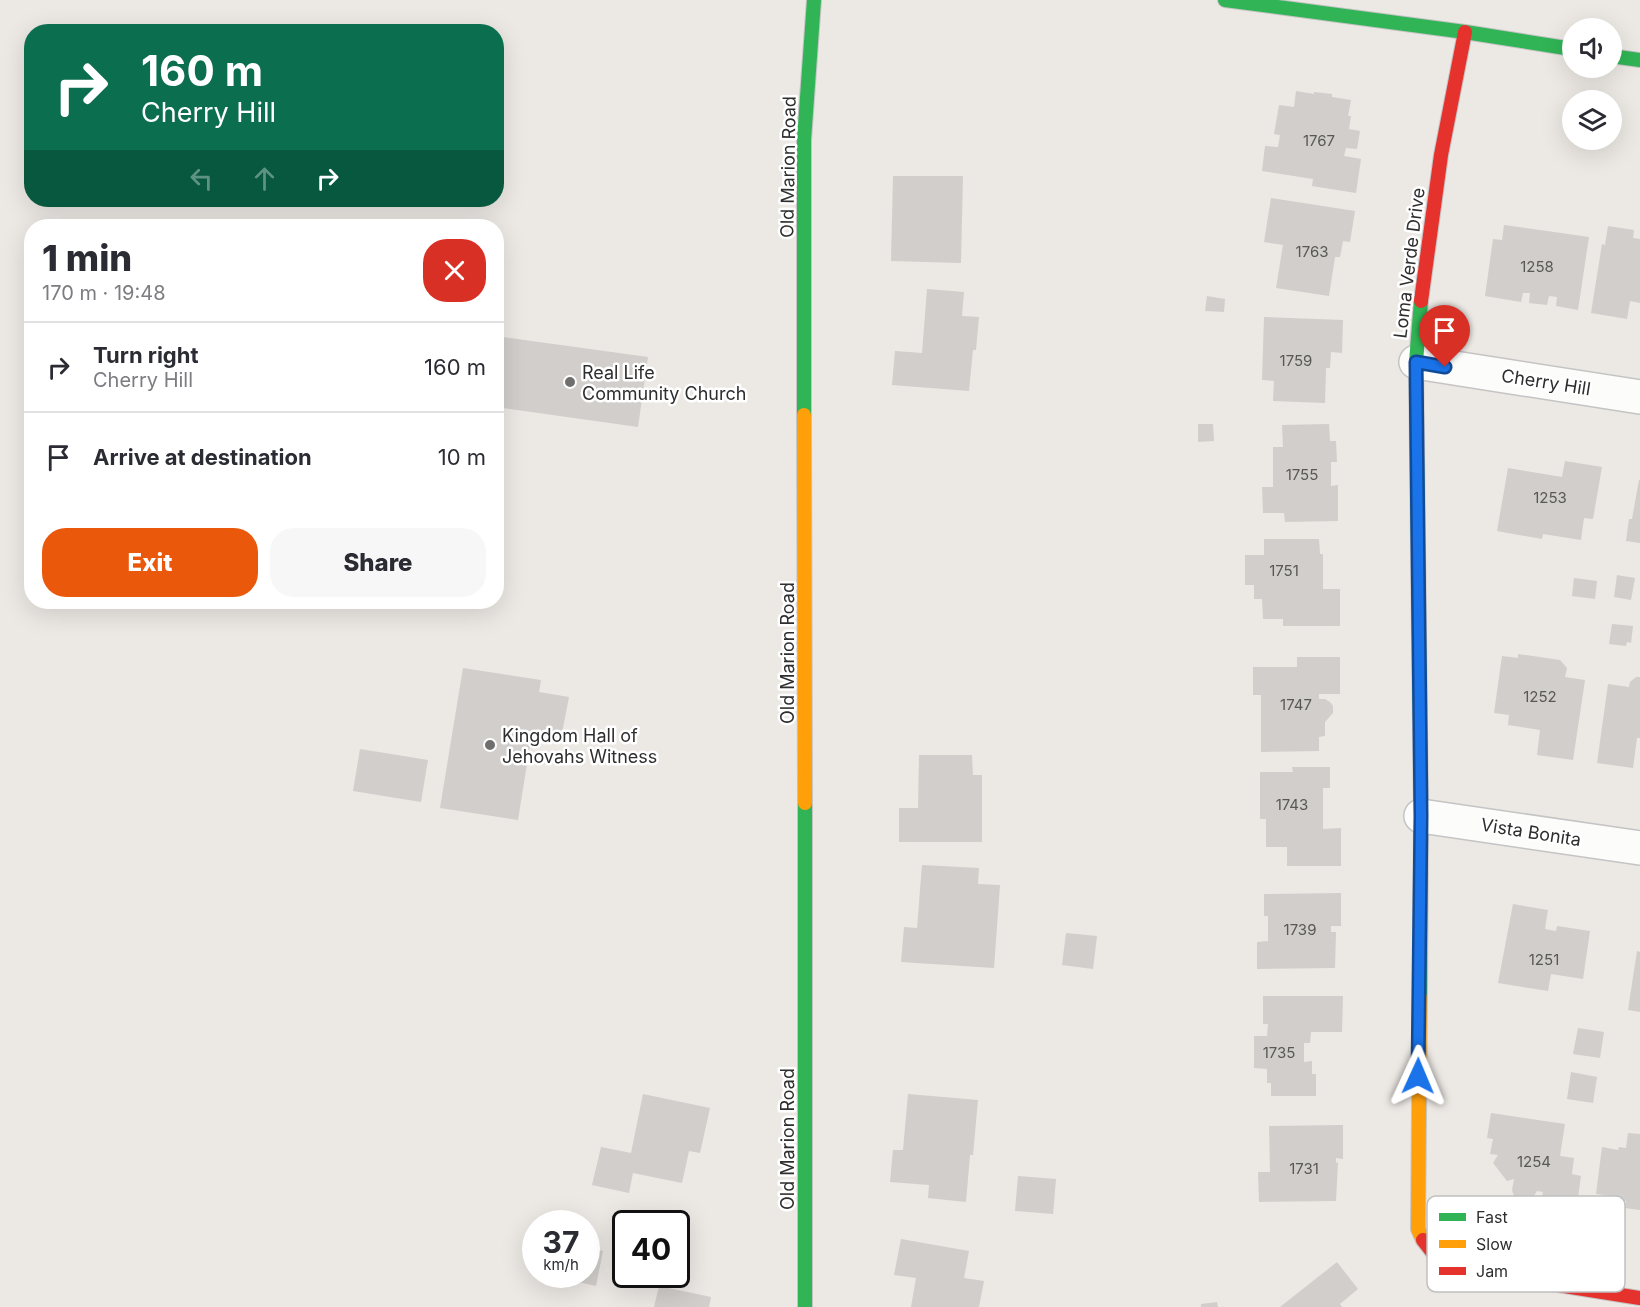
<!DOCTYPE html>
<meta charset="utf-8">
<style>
:root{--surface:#fff;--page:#f7f7f7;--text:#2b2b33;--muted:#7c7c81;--line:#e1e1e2;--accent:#ea580c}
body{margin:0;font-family:Inter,sans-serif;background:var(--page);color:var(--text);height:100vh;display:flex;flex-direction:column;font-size:22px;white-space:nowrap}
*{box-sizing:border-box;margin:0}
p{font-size:20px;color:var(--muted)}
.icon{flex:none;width:33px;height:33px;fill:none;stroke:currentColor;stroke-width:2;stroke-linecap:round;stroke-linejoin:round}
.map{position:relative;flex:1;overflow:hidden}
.details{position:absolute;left:24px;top:219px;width:480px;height:390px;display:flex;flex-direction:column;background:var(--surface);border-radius:24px;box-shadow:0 6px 24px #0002}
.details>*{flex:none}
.guide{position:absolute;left:24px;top:24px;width:480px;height:183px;border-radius:24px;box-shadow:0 6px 24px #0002;background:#0b6e4f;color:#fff;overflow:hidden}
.controls{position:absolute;left:1562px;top:18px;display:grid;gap:12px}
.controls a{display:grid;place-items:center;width:60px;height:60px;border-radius:50%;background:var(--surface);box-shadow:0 6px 24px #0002;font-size:30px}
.speed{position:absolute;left:522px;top:1210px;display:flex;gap:12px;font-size:30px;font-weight:700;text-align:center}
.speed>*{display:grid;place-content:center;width:78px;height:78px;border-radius:50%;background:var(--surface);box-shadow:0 6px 24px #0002;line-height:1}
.speed small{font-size:15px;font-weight:400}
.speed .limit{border:3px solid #111;border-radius:9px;background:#fff;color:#111}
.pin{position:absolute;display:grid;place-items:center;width:51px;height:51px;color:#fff;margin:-62px -26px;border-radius:50% 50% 50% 0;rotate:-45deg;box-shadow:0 0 6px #0007}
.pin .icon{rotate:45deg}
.me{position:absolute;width:66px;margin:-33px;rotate:1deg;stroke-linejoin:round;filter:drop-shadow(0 0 4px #0008)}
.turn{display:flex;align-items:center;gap:21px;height:126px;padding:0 18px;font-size:27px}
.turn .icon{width:78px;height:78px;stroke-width:2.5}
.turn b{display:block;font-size:42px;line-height:51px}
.lanes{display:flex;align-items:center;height:57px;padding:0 18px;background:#0003;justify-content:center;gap:30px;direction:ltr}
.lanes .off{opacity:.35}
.round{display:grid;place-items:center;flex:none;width:63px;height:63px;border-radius:24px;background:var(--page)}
.head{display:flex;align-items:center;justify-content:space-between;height:102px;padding:0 18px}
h1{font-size:36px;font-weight:800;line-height:45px}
.button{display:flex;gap:12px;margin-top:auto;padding:12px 18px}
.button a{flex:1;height:69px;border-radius:24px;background:var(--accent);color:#fff;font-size:24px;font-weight:800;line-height:69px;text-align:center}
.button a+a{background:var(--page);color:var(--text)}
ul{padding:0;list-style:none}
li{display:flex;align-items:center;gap:18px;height:90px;padding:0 18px;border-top:2px solid var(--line)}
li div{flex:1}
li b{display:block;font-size:22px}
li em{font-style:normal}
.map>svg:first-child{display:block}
.building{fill:#d1cecb}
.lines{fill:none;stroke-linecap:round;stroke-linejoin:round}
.street-casing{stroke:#c5c4c5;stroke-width:36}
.fast-casing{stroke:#c5c4c5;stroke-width:16}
.slow-casing{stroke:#c5c4c5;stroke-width:16}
.jam-casing{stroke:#c5c4c5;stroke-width:16}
.street{stroke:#fcfcfb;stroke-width:33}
.fast{stroke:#30b455;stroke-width:14}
.slow{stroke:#ff9f0a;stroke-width:14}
.jam{stroke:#e5322d;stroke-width:14}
.route-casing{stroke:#114b97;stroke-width:15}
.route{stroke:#1a73e8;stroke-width:10}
.poi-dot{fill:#706f6e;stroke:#fff;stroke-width:2}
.labels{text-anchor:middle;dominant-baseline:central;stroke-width:5;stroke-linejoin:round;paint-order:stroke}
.number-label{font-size:15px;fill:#585857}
.street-label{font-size:18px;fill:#2e2e2e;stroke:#fff}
.poi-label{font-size:18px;fill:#2e2e2e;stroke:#fff;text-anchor:start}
.key{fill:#fff;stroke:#c0c0c0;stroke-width:1.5}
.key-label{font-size:16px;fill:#2e2e2e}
</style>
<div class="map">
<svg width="1640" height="1307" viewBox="0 0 1640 1307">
<rect width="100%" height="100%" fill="#ece8e4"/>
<!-- building -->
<path class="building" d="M1296 91 1314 94V92L1332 94V97L1351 100 1348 116H1351L1349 129 1360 131 1357 149 1346 148 1344 156 1361 159 1356 193 1312 186 1313 179 1262 171 1265 146 1278 147 1280 135 1274 134 1279 105 1294 107Z
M1580 140H1597L1596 144 1580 142Z
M893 176H963L961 263 891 261Z
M1271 198 1355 211 1350 242 1343 241 1340 257H1335L1329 296 1276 288 1283 245 1264 242Z
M1504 225 1589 237 1578 310 1556 306 1557 297 1549 296 1547 305 1529 303 1530 293H1523L1521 302 1485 296 1493 239 1502 240Z
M1608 226 1634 230 1633 238 1640 239V303L1630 301 1627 319 1591 313 1602 244 1605 245Z
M927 289 964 292 962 316 979 317 976 350H973L969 391 892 385 895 351 922 353Z
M1207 296 1225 299 1224 312 1205 311Z
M1264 317 1343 320 1342 353 1331 352 1330 368H1326L1325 403 1273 401 1274 381 1262 380Z
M496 336 648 357 638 427 496 407Z
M1198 424H1213L1214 441 1198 442Z
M1329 424 1330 441H1336L1337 462H1331V486L1338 485V521L1285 522 1284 513H1263L1262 487H1273V447H1283L1282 425Z
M1565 461 1602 467 1593 519 1584 518 1581 540 1543 534 1542 539 1497 531 1508 468 1562 477Z
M1639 480H1640V543L1626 541 1629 519H1632Z
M1264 539H1319L1320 554H1323V589H1340V626H1283V619H1263L1262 599H1254V585H1245V555H1264Z
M1617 575 1635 578 1631 600 1614 597Z
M1574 578 1597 581 1595 599 1572 596Z
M1612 624 1633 626 1631 643 1627 642 1626 646 1609 644Z
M1518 654 1560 660 1567 668 1565 677 1585 680 1573 760 1537 755 1540 730 1508 725 1509 715 1494 713 1502 656 1518 658Z
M1297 657H1340V694H1319V699H1325L1330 702 1333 706V713L1325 722V736L1319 737V751L1261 752V695H1253V667H1297Z
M463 668 541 680 539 692 569 697 561 738 532 733 518 820 440 808Z
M1636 677H1640V738H1637L1633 768 1597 763 1608 684 1629 687 1630 682Z
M360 749 428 760 421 802 353 791Z
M919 755H972L973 775H982V842H899V808H918Z
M1292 767H1330V788H1323V829L1341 828V866H1287V847H1266V819H1260V772H1293Z
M922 865 979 868 978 884 1000 885 994 968 901 962 904 927 917 928Z
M1341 893V926H1331V932H1336L1335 968 1257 969V942L1268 941V916H1264V894Z
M1513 904 1548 910 1545 929 1556 931 1557 926 1590 931 1583 979 1551 974 1548 991 1498 983Z
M1066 933 1097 936 1093 969 1062 965Z
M1637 951 1640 952V1012L1628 1010Z
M1263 996H1343L1342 1032H1311L1310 1043H1304V1062L1312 1061V1074H1316V1096H1271V1083H1267V1069L1254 1068V1036H1267L1268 1024H1263Z
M1578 1028 1604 1032 1600 1058 1573 1054Z
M1571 1072 1597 1077 1593 1103 1567 1099Z
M643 1094 710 1108 700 1153 689 1151 682 1183 633 1173 629 1193 592 1185 601 1147 631 1153Z
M908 1094 978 1100 973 1155H970L966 1202 928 1198 929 1185 890 1182 893 1150H903Z
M1491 1113 1565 1124 1560 1156 1574 1158 1572 1174 1581 1176 1576 1212 1540 1206 1543 1192 1537 1191 1532 1199 1526 1202 1520 1201 1514 1196 1512 1190 1514 1179 1507 1181 1493 1163 1498 1155 1490 1154 1493 1139 1487 1138Z
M1343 1125V1159L1336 1158V1163L1338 1162 1336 1201 1259 1202 1258 1172H1270L1269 1126Z
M1628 1133 1640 1134V1210L1625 1208 1626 1201 1611 1199 1612 1196 1596 1194 1602 1147 1618 1150 1619 1147 1626 1148Z
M1018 1176 1056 1179 1053 1214 1015 1211Z
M901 1239 969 1251 964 1278 984 1281 979 1307H911L916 1278 894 1275Z
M586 1247 603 1251 596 1286 560 1278V1275H586Z
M1337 1262 1358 1289 1340 1304 1342 1307H1280Z
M659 1286 711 1297 709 1307H654Z
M1217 1302 1218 1307H1201V1304Z"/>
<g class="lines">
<defs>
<path id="street" d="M1416 362 1640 397
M1421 816 1640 848"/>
<path id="fast" d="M1225 0 1465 32 1572 49
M1611 56 1640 60
M804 415V140L814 0
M805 803V1307
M1420 997 1421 816 1416 362 1421 301"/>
<path id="slow" d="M804 415 805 803
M1420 997 1418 1229 1423 1240"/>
<path id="jam" d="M1421 301 1441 155 1465 32
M1423 1240 1437 1258 1456 1269 1640 1298"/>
</defs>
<!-- street casing -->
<use href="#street" class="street-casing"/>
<!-- fast casing -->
<use href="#fast" class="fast-casing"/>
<!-- slow casing -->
<use href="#slow" class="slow-casing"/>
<!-- jam casing -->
<use href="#jam" class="jam-casing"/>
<!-- street -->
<use href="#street" class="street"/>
<!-- fast -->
<use href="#fast" class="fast"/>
<!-- slow -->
<use href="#slow" class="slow"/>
<!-- jam -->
<use href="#jam" class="jam"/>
</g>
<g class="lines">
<defs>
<path id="route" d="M1418 1076 1421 816 1416 362 1445 367"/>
</defs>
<!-- route casing -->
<use href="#route" class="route-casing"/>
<!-- route -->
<use href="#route" class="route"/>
</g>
<!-- markers -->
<g class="poi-dot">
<circle cx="570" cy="382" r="6"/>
<circle cx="490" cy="745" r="6"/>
</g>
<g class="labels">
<!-- number labels -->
<g class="number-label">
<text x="1319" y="140">1767</text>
<text x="1312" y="251">1763</text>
<text x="1537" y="266">1258</text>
<text x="1296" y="360">1759</text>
<text x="1302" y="474">1755</text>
<text x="1550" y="497">1253</text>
<text x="1284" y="570">1751</text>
<text x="1540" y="696">1252</text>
<text x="1296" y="704">1747</text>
<text x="1292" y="804">1743</text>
<text x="1300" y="929">1739</text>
<text x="1544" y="959">1251</text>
<text x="1279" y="1052">1735</text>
<text x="1534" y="1161">1254</text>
<text x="1304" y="1168">1731</text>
</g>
<!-- street labels -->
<g class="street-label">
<text transform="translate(788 167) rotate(-89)">Old Marion Road</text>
<text transform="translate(1409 263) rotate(-83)">Loma Verde Drive</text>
<text transform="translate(1546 382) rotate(9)">Cherry Hill</text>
<text transform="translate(787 653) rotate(-90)">Old Marion Road</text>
<text transform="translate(1531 832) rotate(9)">Vista Bonita</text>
<text transform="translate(787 1139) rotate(-90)">Old Marion Road</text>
</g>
<!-- poi labels -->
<g class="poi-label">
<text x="582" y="372">Real Life<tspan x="582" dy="21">Community Church</tspan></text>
<text x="502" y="735">Kingdom Hall of<tspan x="502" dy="21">Jehovahs Witness</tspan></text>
</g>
</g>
<!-- legend -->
<rect x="1427" y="1196" width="198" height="96" rx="9" class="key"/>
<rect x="1439" y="1213" width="27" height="8" fill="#30b455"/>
<rect x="1439" y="1240" width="27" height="8" fill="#ff9f0a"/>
<rect x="1439" y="1267" width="27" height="8" fill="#e5322d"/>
<g class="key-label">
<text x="1476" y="1223">Fast</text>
<text x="1476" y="1250">Slow</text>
<text x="1476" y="1277">Jam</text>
</g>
</svg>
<div class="controls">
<a><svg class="icon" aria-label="sound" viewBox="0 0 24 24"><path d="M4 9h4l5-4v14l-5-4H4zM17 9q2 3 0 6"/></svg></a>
<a><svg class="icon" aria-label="layers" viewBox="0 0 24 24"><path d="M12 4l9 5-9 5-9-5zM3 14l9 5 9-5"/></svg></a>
</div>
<div class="speed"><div>37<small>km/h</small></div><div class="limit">40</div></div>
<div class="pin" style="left:1445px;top:367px;background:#d93025"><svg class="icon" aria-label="arrive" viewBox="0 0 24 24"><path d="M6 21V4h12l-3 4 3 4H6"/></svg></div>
<svg class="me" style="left:1418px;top:1076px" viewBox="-20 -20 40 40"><path d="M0-17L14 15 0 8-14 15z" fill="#1a73e8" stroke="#fff" stroke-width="4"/></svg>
<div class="guide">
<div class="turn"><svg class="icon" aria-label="right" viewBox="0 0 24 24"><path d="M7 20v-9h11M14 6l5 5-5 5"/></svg><div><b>160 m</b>Cherry Hill</div></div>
<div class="lanes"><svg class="icon off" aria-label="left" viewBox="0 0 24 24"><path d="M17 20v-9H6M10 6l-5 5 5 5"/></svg><svg class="icon off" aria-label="ahead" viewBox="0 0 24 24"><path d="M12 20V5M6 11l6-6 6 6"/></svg><svg class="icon" aria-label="right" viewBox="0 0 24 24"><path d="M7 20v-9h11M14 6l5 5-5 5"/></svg></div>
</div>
<section class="details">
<div class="head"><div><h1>1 min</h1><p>170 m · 19:48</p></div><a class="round" style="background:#d93025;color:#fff"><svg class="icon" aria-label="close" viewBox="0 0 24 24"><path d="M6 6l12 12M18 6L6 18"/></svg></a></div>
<ul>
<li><svg class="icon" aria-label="right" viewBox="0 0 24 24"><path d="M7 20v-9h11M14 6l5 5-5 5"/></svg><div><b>Turn right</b><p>Cherry Hill</p></div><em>160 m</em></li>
<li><svg class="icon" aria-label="arrive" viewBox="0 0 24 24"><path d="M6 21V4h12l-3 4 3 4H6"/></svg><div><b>Arrive at destination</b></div><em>10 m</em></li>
</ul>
<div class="button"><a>Exit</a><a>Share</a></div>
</section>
</div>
